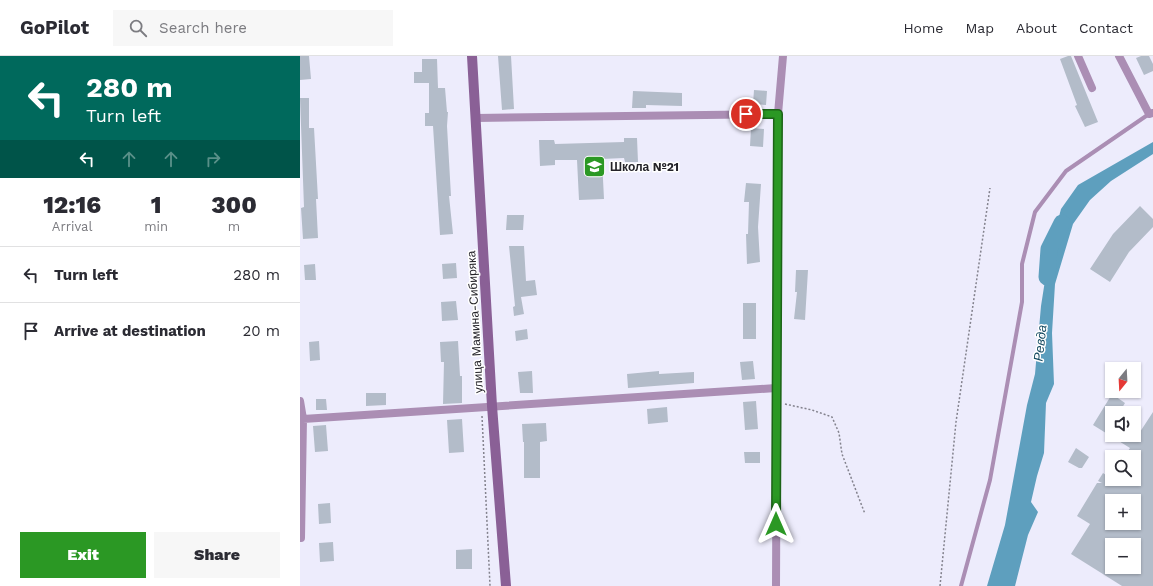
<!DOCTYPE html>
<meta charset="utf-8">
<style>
:root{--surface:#fff;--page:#f7f7f7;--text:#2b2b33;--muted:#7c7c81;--line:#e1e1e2;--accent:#2b9824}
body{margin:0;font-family:"Work Sans",sans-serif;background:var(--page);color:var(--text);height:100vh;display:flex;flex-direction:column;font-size:15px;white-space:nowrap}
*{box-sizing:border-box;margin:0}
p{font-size:13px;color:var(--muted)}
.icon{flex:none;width:22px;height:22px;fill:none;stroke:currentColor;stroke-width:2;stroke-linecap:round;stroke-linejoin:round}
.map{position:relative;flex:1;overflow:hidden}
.details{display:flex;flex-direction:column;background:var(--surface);width:300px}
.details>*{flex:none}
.top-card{background:#00695c;color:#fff;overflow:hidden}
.needle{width:26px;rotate:198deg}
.tools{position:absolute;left:805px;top:306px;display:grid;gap:8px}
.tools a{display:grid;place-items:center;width:36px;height:36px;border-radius:0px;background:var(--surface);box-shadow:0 1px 3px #0004;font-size:20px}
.pin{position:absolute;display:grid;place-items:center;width:34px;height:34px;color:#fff;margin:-17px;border:2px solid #fff;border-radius:50%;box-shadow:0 1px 4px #0007}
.me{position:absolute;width:44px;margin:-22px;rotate:0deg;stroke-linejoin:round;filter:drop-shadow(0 0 3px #0008)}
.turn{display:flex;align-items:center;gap:14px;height:84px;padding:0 20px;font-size:18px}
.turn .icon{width:52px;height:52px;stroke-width:2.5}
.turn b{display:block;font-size:28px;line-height:34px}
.lanes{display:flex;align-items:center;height:38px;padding:0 20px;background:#0003;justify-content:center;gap:20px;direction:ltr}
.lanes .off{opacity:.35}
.eta{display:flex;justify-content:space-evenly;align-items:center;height:68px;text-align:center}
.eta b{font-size:24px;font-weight:800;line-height:28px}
.primary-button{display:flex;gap:8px;margin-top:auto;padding:8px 20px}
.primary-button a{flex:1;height:46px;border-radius:0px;background:var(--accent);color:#fff;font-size:16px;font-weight:800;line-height:46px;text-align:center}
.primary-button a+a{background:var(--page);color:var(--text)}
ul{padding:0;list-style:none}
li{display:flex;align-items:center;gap:12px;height:56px;padding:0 20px;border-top:1px solid var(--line)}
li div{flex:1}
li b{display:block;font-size:15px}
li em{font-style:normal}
header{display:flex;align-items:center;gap:24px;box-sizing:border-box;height:56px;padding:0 20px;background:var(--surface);border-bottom:1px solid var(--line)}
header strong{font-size:19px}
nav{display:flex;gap:22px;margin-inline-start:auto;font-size:14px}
.search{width:280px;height:36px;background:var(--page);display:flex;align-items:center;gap:10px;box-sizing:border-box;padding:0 14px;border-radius:0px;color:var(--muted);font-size:15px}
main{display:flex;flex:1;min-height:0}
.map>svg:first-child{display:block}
.water{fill:#5e9fbe}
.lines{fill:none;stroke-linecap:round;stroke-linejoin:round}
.river{stroke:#5e9fbe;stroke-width:17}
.building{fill:#b3bcc9;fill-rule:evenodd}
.path{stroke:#83828d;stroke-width:1.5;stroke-dasharray:2 2;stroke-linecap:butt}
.lane{stroke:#ab8eb4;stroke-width:4}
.street{stroke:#ab8eb4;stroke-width:8}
.secondary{stroke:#8a6096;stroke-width:10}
.route-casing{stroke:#1c6317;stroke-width:10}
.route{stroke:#2b9824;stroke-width:7}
.labels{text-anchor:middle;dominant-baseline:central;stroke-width:3;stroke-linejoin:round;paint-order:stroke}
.poi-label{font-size:12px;font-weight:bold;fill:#242329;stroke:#fff;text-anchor:start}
.street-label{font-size:12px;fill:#242329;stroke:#fff}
.water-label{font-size:13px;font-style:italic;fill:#12485f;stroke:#fff}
</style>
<header>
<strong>GoPilot</strong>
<div class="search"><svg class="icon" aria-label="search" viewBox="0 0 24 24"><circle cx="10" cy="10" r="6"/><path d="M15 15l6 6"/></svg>Search here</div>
<nav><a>Home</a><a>Map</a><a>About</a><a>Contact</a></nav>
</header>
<main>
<section class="details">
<div class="top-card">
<div class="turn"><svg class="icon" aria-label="left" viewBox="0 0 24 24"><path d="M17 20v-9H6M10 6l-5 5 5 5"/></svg><div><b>280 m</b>Turn left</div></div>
<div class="lanes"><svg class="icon" aria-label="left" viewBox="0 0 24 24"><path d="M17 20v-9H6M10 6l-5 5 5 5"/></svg><svg class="icon off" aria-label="ahead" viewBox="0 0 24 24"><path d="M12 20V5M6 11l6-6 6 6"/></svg><svg class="icon off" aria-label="ahead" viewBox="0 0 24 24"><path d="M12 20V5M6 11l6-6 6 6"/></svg><svg class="icon off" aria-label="right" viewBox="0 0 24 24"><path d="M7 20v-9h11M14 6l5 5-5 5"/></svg></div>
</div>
<div class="eta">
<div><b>12:16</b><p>Arrival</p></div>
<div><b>1</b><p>min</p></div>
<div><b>300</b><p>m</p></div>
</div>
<ul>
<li><svg class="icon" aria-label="left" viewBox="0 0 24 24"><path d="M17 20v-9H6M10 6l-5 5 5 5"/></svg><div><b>Turn left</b></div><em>280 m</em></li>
<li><svg class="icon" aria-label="arrive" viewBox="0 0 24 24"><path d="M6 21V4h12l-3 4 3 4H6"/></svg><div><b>Arrive at destination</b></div><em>20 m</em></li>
</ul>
<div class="primary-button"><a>Exit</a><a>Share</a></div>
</section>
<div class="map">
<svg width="853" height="530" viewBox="0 0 853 530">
<rect width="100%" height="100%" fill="#edecfc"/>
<!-- water -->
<path class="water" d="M853 86V98L811 125 790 144 773 168 755 228 752 277 754 328 746 347 744 397 737 420 731 446 738 456 728 479 715 530H687L705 469 727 349 735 318 741 250 749 199 761 153 778 129Z"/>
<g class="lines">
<!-- river -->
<path class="river" d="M747 221 749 193 762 167"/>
</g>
<!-- building -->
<path class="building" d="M0 0H9L11 23 0 24Z
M198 0H211L214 53 202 54Z
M768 0H771L798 66 785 71 775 50 777 49 760 3Z
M841 0H849L853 8V15L844 19 836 2Z
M122 3H137L138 32H145L147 56H148L147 70 151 140H149L153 178 140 179 133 70H125V57H129V27H114V16H122Z
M454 34 467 35 466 49 453 48Z
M333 35 382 37V50L346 49V52H332Z
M0 42H9V72H14L18 143H16L18 182 3 183 1 152 4 151Z
M451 72 464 73 463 91 450 90Z
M324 82H337L338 106H325L324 102 302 103 304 143 279 144 277 104H255V109L240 110 239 84H254L255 88 324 86Z
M446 127 461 128 458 171 460 206 447 208 446 178H448L449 146H444Z
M840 150 853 163V171L829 196 810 226 790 213 813 178Z
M207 159H224L223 174H206Z
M209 190H224L226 225 235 224 237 239 221 241 224 258 214 260 213 251 215 250Z
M156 207 157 222 143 223 142 208Z
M15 208 16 224H5L4 209Z
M496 214H508L505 264 494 263 497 236H495Z
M156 245 158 264 142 265 141 246Z
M443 247H456V283H443Z
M227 273 228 283 216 285 215 275Z
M19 285 20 304 10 305 9 286Z
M158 285 160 320H162V347L143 348 144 306H141L140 286Z
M453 305 455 323 442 324 440 306Z
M232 315 233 337H220L218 316Z
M359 315V318L394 316V327L328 332 327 318Z
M66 337H86V349L66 350Z
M812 338 825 347 819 357H812V379H838L853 356V530H822L771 498 790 468 777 460 797 427H802L798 425 803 417 812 423H834V401H824L830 392 793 369ZM812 445H834V467H812ZM812 489H834V511H812Z
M16 343H26L27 354H16Z
M456 345 458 373 445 374 443 346Z
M367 351 368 366 348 368 347 353Z
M162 363 164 396 149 397 147 364Z
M246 367 247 385 240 386V422H224V386H223L222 368Z
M26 369 28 395 15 396 13 370Z
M776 392 789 401 782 412H779L768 406Z
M444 396H460V407H445Z
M30 447 31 467 19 468 18 448Z
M33 486 34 505 20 506 19 487Z
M172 493V513H156V494Z"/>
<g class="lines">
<!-- path -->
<path class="path" d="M485 348 512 354 532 361 539 377 542 398 565 458
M182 360 190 530
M640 530 656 366 690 132"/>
<!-- lane -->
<path class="lane" d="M661 530 690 424 722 246V208L735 156 766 115 849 58"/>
<!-- street -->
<path class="street" d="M778 0 792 32
M819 0 849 58 853 57
M176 62 478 58
M0 345 3 363 1 482
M3 363 476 332
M476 530 478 58 483 0"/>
<!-- secondary -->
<path class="secondary" d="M172 0 192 350 206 530"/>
</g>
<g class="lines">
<defs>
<path id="route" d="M446 58H478L476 468"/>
</defs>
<!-- route casing -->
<use href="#route" class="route-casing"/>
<!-- route -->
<use href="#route" class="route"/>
</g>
<!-- icons -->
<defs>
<symbol id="school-square" viewBox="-11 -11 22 22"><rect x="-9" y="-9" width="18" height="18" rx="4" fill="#2b9824" stroke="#fff"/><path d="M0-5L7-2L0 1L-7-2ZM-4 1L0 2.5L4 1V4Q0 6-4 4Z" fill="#fff"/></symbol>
</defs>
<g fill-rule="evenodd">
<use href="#school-square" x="282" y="98" width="25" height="25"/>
</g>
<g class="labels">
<!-- poi labels -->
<g class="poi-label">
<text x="310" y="111">Школа №21</text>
</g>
<!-- street labels -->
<g class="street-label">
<text transform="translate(175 266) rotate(-93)">улица Мамина-Сибиряка</text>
</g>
<!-- water labels -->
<g class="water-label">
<text transform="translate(740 287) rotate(-84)">Ревда</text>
</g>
</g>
</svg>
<div class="tools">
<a><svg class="needle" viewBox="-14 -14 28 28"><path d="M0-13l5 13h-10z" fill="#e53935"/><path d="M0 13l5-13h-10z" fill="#7c7c81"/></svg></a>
<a><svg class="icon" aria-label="sound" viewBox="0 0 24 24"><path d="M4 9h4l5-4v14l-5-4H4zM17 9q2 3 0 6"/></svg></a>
<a><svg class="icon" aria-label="search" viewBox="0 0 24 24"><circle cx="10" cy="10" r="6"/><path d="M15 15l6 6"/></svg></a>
<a>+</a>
<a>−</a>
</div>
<div class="pin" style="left:446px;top:58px;background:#d93025"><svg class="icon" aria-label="arrive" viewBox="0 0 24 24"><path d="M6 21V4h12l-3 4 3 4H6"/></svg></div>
<svg class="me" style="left:476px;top:468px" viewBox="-20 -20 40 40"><path d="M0-17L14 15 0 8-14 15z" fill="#2b9824" stroke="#fff" stroke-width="4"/></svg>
</div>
</main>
